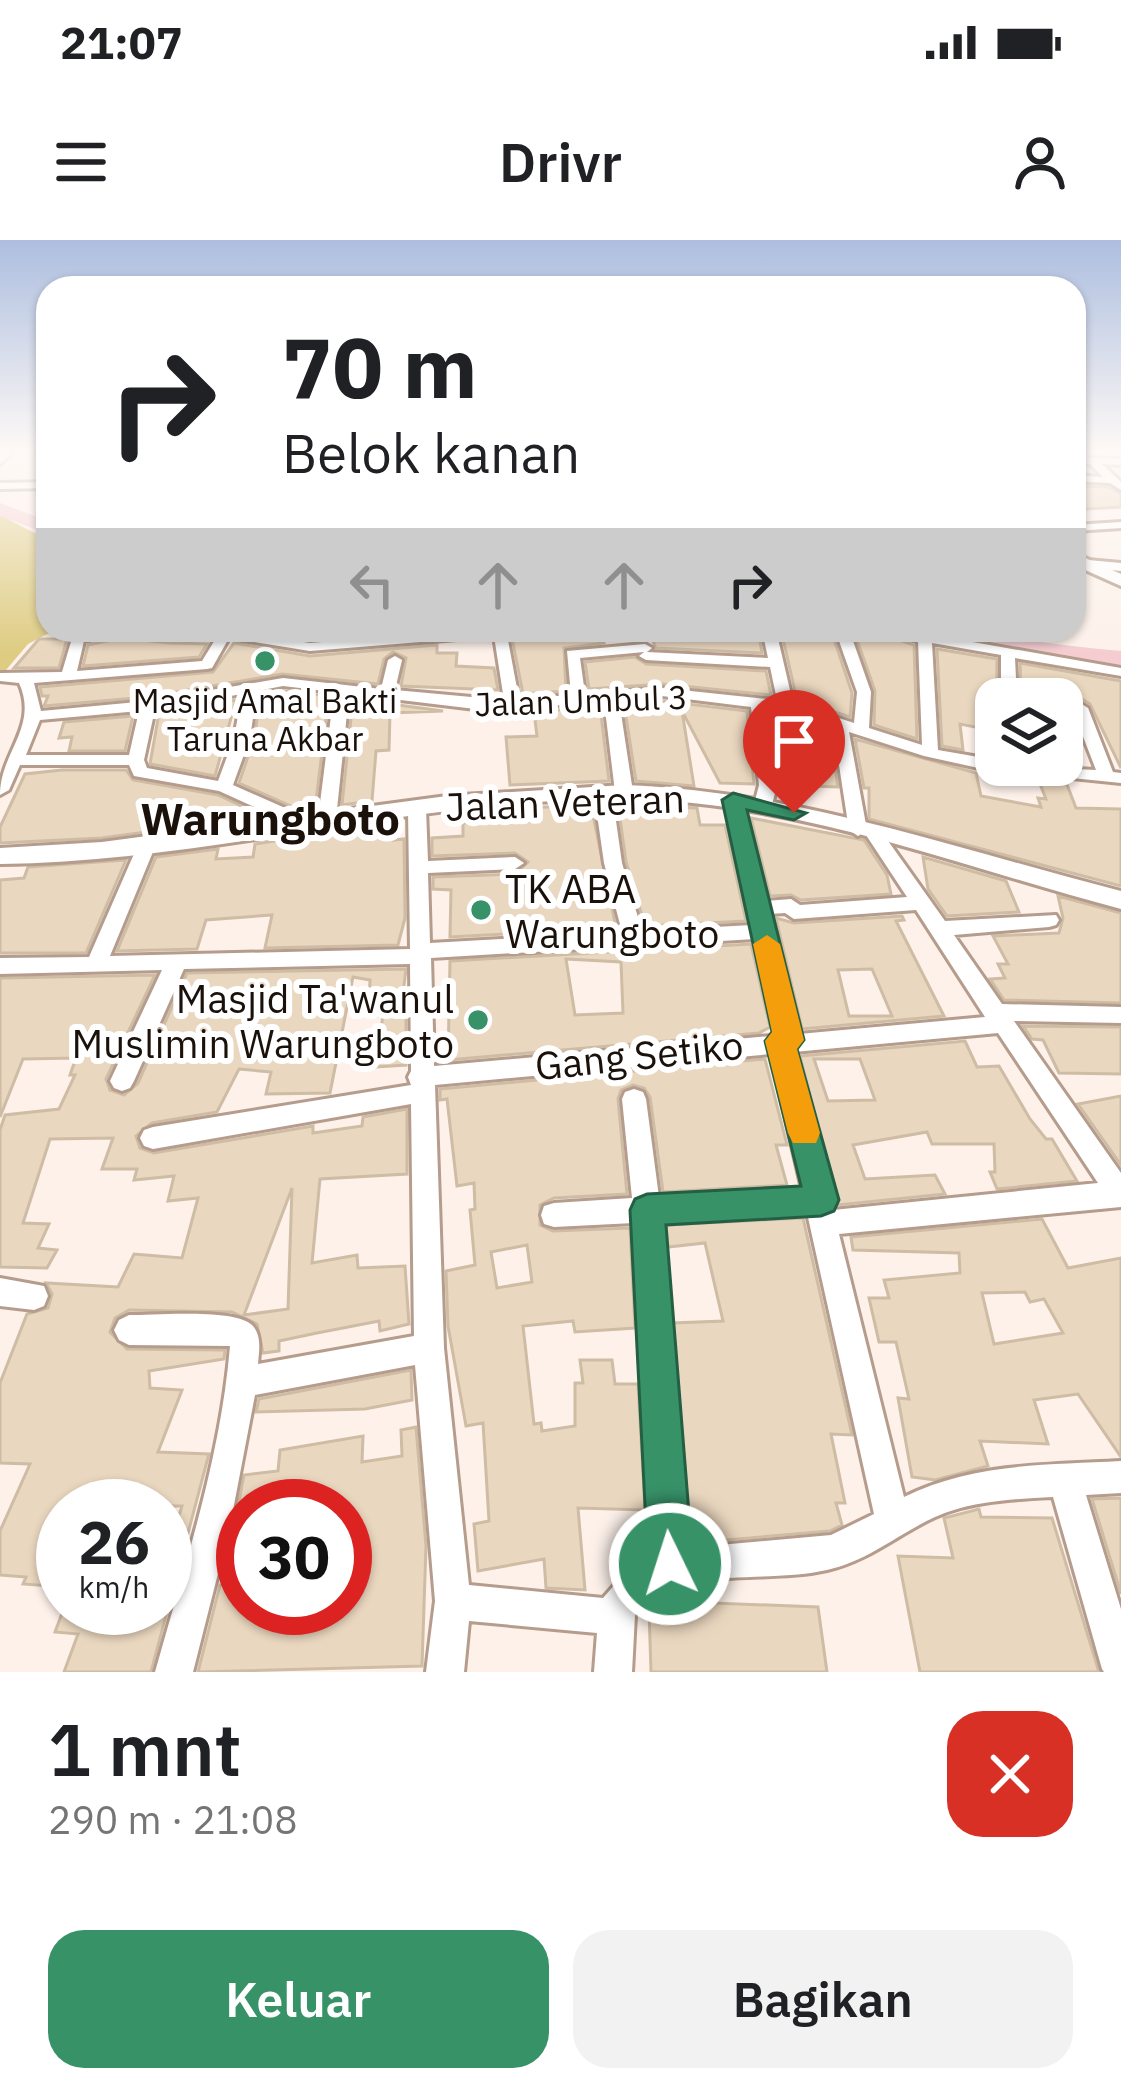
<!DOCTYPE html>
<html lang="id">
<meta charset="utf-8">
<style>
:root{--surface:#fff;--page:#f2f2f2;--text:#202124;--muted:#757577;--accent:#379268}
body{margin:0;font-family:"IBM Plex Sans",sans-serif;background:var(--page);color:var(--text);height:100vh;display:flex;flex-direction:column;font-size:45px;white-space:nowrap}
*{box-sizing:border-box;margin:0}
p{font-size:39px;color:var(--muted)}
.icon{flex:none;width:66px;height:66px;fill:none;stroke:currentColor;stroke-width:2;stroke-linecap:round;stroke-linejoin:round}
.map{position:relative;height:1432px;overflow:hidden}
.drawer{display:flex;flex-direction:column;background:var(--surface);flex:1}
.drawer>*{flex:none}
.hud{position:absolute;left:36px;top:36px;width:1050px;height:366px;border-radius:36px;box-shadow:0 3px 9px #0004;background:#fff;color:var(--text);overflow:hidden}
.buttons{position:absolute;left:975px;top:438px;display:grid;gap:24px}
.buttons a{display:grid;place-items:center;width:108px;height:108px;border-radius:24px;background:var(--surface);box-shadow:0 3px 9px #0004;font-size:60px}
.speed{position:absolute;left:36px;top:1239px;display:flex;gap:24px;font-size:60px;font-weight:700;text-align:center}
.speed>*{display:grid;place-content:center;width:156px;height:156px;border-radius:50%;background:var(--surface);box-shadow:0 3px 9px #0004;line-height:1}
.speed small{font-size:30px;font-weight:400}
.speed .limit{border:18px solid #d22;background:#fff;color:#111}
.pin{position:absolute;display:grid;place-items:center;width:102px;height:102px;color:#fff;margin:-123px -51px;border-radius:50% 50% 50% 0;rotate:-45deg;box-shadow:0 0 12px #0007}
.pin .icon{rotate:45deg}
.me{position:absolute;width:132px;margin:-66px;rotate:356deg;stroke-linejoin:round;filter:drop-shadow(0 0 9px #0008)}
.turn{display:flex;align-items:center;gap:42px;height:252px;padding:0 48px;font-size:54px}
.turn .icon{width:156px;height:156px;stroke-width:2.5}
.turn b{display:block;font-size:84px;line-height:102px}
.lanes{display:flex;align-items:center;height:114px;padding:0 48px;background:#0003;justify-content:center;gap:60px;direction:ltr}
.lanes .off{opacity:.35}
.round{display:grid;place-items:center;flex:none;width:126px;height:126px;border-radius:36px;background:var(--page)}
.head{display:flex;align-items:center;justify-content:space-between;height:204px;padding:0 48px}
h1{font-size:72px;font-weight:600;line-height:90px}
.cta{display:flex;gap:24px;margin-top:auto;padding:24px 48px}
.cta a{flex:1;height:138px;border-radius:36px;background:var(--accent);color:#fff;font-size:48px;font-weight:600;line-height:138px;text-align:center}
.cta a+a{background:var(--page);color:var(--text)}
.status{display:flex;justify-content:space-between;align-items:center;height:84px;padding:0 60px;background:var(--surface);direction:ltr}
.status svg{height:33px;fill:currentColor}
header{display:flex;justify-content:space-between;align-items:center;height:156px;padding:0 48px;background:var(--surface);font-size:54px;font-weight:600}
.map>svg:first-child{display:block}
.green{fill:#decc82}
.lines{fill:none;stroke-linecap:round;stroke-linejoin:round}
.river{fill:#f5cdd1;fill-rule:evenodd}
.building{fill:#ead7bf;stroke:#cebca4;stroke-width:3;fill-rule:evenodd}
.minor-casing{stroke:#b59c8c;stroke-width:6}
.secondary-casing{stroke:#b59c8c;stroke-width:6}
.minor{fill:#fff;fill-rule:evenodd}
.secondary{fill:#fff;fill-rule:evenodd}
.route{fill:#379268;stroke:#245f44;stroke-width:3}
.slow{fill:#f59e0b}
.poi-dot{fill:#379268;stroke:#fff;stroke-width:4.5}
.labels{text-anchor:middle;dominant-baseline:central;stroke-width:12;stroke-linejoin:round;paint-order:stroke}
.far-poi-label{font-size:33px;fill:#1b110b;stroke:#fff}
.far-street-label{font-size:33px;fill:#1b110b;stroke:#fff}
.street-label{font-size:39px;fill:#1b110b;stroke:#fff}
.poi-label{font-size:39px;fill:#1b110b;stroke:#fff;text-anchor:start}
.quarter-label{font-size:45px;font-weight:bold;fill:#1b110b;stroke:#fff}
</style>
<div class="status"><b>21:07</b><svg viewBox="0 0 49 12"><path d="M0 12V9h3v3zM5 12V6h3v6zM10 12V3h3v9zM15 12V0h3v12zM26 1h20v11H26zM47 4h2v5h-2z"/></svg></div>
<header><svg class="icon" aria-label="menu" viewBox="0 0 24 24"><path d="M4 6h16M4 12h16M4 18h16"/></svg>Drivr<svg class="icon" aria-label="person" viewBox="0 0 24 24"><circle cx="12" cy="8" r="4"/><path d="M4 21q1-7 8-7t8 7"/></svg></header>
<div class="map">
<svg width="1121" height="1432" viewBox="0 0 1121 1432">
<rect width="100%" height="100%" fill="#fdf1ea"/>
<!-- green -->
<path class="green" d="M0 275 48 300V390H55L28 404 6 430H0Z"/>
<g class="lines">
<!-- river -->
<path class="river" d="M0 263 48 281V294L0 276Z
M240 390H384C363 408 261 408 240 390Z
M900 390C974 390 1047 405 1121 411V427L1018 419 913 398Z"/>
</g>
<!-- building -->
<path class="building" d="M1074 246 1109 247 1121 254V267L1086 269 1074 260Z
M601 390 604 403 564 408 566 451 523 454 512 398 530 391Z
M648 390H758L762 413 656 408Z
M781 390H870L914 405 917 499 874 485 875 451 856 397 847 390 834 399 852 453 850 477 797 460Z
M121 398 171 403 207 404 199 417 83 426 88 405Z
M39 399H67L59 428H14Z
M234 403 310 416 437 405V413H457L456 426 494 428 498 450 401 446 406 418 393 412 384 419 378 444 282 434 147 457 44 466 48 456H42L40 447 213 432Z
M937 409 997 419 996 491 960 484 963 510 942 506Z
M635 417 646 424 766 431 771 455 662 444 589 449 585 422Z
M1020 423 1121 441V528L1090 464 1082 459H1021Z
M283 451 329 456 315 569 302 571 239 543 254 499 261 455Z
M353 459 443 471 390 473 389 510 376 511 372 561 342 565Z
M236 460 215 536 150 524 159 473Z
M662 461 747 471 754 544 720 543 682 471 694 546 636 541 624 464Z
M600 466 609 541 510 545 506 497 537 496 534 472Z
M771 473 829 489 838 547 781 545Z
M133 476 125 511H69L72 497 59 498 64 482Z
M855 499 976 533 981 556 1041 567 1038 558 1046 559 1038 539 1066 542 1076 568 1121 569V646L869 579V548H864Z
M62 530H126L133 540 218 555 263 576 102 598 0 603V587L25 534Z
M618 564 697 568 700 585H725L746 681 645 686 626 622Z
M591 565 616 688 450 697 451 650 433 649V637L515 634 528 622 515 613 432 616V598L463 596V583L528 581 525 568Z
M751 578 864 600 887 635 891 654 801 660 791 655 770 656Z
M376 585V590L393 589V600L404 599 405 678 398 705 265 708 272 675 206 680 197 709 117 711 156 617 218 609 216 619 253 617 255 604Z
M923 617 1006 641 1019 672 947 676 928 649Z
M126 620 86 713H0V640L24 638 28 627Z
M1058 656 1121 673V763L1004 760 990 739 1005 738 998 724H1008L993 696 1059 693 1063 678Z
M902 676 904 680 896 681 944 776 802 789 776 678 794 683ZM872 729 892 776H849L838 730Z
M751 704 770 787 759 793 448 820 450 721ZM566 719 621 722 623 773 575 775Z
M406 729 401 770H406V825L377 827 384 764H369L370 740 353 737 330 853 266 854 271 832 239 829 217 872 152 883 136 896 140 908 154 913 313 886V893L362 886 363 877 407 869V934L320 939 312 1023 357 1015 358 1028 405 1026 409 1084 380 1091 379 1081 317 1093 279 1101V1111L263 1113 257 1084 232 1072 129 1070 115 1078 110 1092 127 1109 225 1110 224 1119 149 1131 150 1148 182 1150 158 1212 209 1214 151 1432H64L78 1394 55 1392 64 1368H165V1318L182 1266H63V1347L23 1344 26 1337 0 1335V1291L30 1224 0 1223V1143L27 1074 48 1068 52 1054 46 1043 118 1047 134 1014 182 1018 198 958 168 961 174 936 134 940 137 929H102L113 898 50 899 23 983 49 984 38 1008 57 1010 47 1028 0 1027V890L5 875 59 869 75 835H70L76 818 23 819 0 877V738L155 735 106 839 110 850 124 855 138 843 187 733ZM292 948 288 1069 244 1075Z
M1023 786 1121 787V834L1059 833 1043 800 1032 799Z
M965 801 977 827 999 826 1030 879 1046 899H1052L1077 941 997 949 990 932H995L994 904H932L927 892 853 905 865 939 935 935 945 954 838 965 800 816ZM814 819H860L875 860 828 861Z
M765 819 787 905H776L787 945 663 952 650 857 644 848 633 845 621 850 618 859 627 954 554 958 540 965V985L553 991 630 988 635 1088 575 1092 573 1081 523 1086 534 1184 541 1183 542 1191 575 1186V1143H583L580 1120H612L615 1144H638L645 1270 578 1268 585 1350 546 1348 544 1319 478 1331 474 1284 489 1281 483 1183 466 1186 448 1086 446 1031 475 1025 470 970 475 969 474 943 457 946 447 859 440 860V849ZM527 1005 532 1042 497 1048 491 1012Z
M1121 856V925L1078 864Z
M803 978 852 1195 831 1194 845 1263H836L842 1285 830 1291 690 1303 673 1083 723 1081 705 1003 668 1007 666 985Z
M1042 979 1068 1028 1121 1018V1217L1078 1154 1034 1160 1048 1204 980 1201 988 1226 935 1240 912 1237 898 1158 909 1159 896 1102H879L869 1058H889L884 1040 960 1033 959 1013 853 1010 851 997ZM1025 1052 1030 1062 1044 1059 1063 1093 994 1104 982 1053Z
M411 1130 412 1160 365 1169 256 1172 259 1159Z
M416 1187 426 1306 422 1426 198 1432 220 1345H243V1368H345V1266H243V1300L231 1302 244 1235 278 1231 280 1210 363 1196 362 1222 402 1216 401 1190Z
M1121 1258V1354L1092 1259Z
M979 1269 981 1277 1052 1278 1099 1432H920L898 1316 953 1318 944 1278Z
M660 1361 818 1367 827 1432H651L649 1370Z"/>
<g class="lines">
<defs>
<path id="minor" d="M2 213H12L0 224V216Z
M1074 217 1121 219V225L1102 224 1121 242V250L1110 243 1074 241V235L1103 237 1090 224 1074 223Z
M48 242V248L0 249V243Z
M1121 282V288L1074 291V285Z
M1088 320 1121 323V331L1084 327V321Z
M104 390H138L84 401 77 431 202 421 221 390 310 403 469 390H526L507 395 519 459 571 455 567 411 645 404 652 408 647 412 768 418 762 390H776L793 463 854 483 857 452 838 398 845 394 852 398 871 452 869 488 922 505 918 401 874 390H904L1121 428V436L1015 418 1017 459H1001V415L932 403 938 510 996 520V525L1096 530 1072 468 1080 463 1088 468 1113 532 1121 533V543L983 529 924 516 849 492 867 590 858 596 849 590 833 486 784 470 766 468 777 545 772 565 763 570 754 565 759 545 751 467 662 456 619 460 633 552 624 557 615 552 604 461 492 471 392 459 386 462 349 454 336 579 327 584 318 579 334 452 283 446 257 451 250 498 233 545 310 579 313 583 310 587H298L219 551 134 536 129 525H20L9 550 0 555C0 512 39 487 19 443L0 441V433L62 432 73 395ZM494 396 504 460 395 450 402 420 395 416 388 420 381 449 283 438 148 461 41 471 34 443 207 429 212 428 229 398 310 411ZM644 412 639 416 646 420 770 427 777 460 662 448 585 454 580 418ZM242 454 234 498 218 541 147 528 144 520 155 469ZM139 471 129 515H26L40 480Z
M603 548 612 553 622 623 642 691 752 685 724 560 733 555 742 560 766 661 791 659 800 665 907 657 866 595 869 591H881L945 681 1056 675 1059 680 1056 685 1049 687 954 695 1002 764 1121 767V783L1014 781 1121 933V967L839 994 904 1257C972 1223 1047 1225 1121 1221V1253L1086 1255 1121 1369V1432H1104L1102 1429 1053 1257C1014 1259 971 1261 935 1277 898 1294 868 1321 827 1330 761 1345 686 1322 635 1375L632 1432H594L597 1393 469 1381 464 1432H426L435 1361 415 1125 255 1155 230 1286 193 1432H155C185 1325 221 1216 230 1106L129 1105 119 1100 114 1090 119 1080 129 1075C154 1075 239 1068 253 1086 262 1097 259 1111 258 1124L414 1096 411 864 153 909 144 906 140 898 144 890 153 887 411 845 408 837 411 831 410 724 184 729 134 841 130 848 122 851 114 848 110 841 162 730 0 734V718L89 717 137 607 146 601 155 607 110 716 410 709 408 569 417 564 426 569 428 621 515 617 524 623 515 629 428 633 430 703 622 692 604 623 594 553ZM916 670 985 777 799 794 770 674 785 673 794 679ZM755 699 776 793 771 796 434 826 431 718ZM998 793 1098 943 833 970 834 960 828 951 794 812ZM771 814 802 949 659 957 646 859 643 852 634 849 625 852 622 859 632 958 554 963 544 966 541 975 544 984 554 987 634 983 652 1319 625 1333 603 1358 469 1345 444 1108 435 845ZM807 973 874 1274 831 1295 686 1308 661 981Z
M0 1038 44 1046 48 1056 44 1066 34 1070 0 1066Z"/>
<path id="secondary" d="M1074 313 1121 334V346L1074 325Z
M624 545C796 551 956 609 1121 651V669C958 626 795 561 625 559 414 558 210 622 0 624V608L102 602 447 556Z"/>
</defs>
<!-- minor casing -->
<use href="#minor" class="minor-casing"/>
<!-- secondary casing -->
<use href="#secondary" class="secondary-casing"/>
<!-- minor -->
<use href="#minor" class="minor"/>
<!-- secondary -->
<use href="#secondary" class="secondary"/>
</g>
<!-- sky -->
<linearGradient id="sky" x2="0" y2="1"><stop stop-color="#adbedf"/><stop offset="0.51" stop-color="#fef9f6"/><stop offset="1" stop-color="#fef9f6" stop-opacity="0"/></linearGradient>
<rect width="1121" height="414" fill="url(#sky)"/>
<!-- route -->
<path class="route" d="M733 553 806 573 794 580 747 570 804 800 797 809 839 960 834 971 821 976 666 985 693 1324 687 1341 670 1347 654 1341 648 1324 630 970 635 959 647 954 801 946 765 801 772 792 722 560Z"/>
<!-- slow -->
<path class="slow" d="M767 695 780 704 804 800 797 809 820 893 816 903H793L788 893 765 801 772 792 753 704Z"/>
<!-- markers -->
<g class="poi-dot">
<circle cx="265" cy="421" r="12"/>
<circle cx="481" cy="670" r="12"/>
<circle cx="478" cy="780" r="12"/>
</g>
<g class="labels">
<!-- far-poi labels -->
<g class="far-poi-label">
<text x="265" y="460">Masjid Amal Bakti<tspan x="265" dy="38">Taruna Akbar</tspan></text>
</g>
<!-- far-street labels -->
<g class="far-street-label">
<text transform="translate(581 460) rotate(-2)">Jalan Umbul 3</text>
</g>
<!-- street labels -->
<g class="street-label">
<text transform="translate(565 562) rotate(-2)">Jalan Veteran</text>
<text transform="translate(639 815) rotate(-6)">Gang Setiko</text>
</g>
<!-- poi labels -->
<g class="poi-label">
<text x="505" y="648">TK ABA<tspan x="505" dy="45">Warungboto</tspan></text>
<text x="454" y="758" text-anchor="end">Masjid Ta'wanul<tspan x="454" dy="45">Muslimin Warungboto</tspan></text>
</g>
<!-- quarter labels -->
<g class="quarter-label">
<text x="270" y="578">Warungboto</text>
</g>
</g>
</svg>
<div class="buttons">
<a><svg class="icon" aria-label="layers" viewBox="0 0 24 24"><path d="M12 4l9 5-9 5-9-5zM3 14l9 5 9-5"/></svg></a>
</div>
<div class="speed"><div>26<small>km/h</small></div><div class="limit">30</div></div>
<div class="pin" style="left:794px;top:573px;background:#d93025"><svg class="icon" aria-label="arrive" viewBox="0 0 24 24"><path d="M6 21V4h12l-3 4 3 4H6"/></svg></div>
<svg class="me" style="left:670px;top:1324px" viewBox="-20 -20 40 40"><circle r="17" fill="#379268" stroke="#fff" stroke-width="3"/><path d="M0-11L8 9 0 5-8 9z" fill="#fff"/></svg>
<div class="hud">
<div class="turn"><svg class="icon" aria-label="right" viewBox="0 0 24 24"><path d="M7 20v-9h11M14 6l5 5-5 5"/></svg><div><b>70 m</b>Belok kanan</div></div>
<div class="lanes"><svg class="icon off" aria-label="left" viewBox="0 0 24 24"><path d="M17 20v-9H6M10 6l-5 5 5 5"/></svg><svg class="icon off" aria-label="ahead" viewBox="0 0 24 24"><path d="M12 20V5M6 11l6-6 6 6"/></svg><svg class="icon off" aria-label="ahead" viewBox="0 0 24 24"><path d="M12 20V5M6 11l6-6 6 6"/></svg><svg class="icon" aria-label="right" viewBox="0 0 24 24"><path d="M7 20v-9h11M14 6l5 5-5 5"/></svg></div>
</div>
</div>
<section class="drawer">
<div class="head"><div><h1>1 mnt</h1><p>290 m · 21:08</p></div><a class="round" style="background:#d93025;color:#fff"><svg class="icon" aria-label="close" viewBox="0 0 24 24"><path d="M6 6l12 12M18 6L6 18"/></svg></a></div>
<div class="cta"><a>Keluar</a><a>Bagikan</a></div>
</section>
